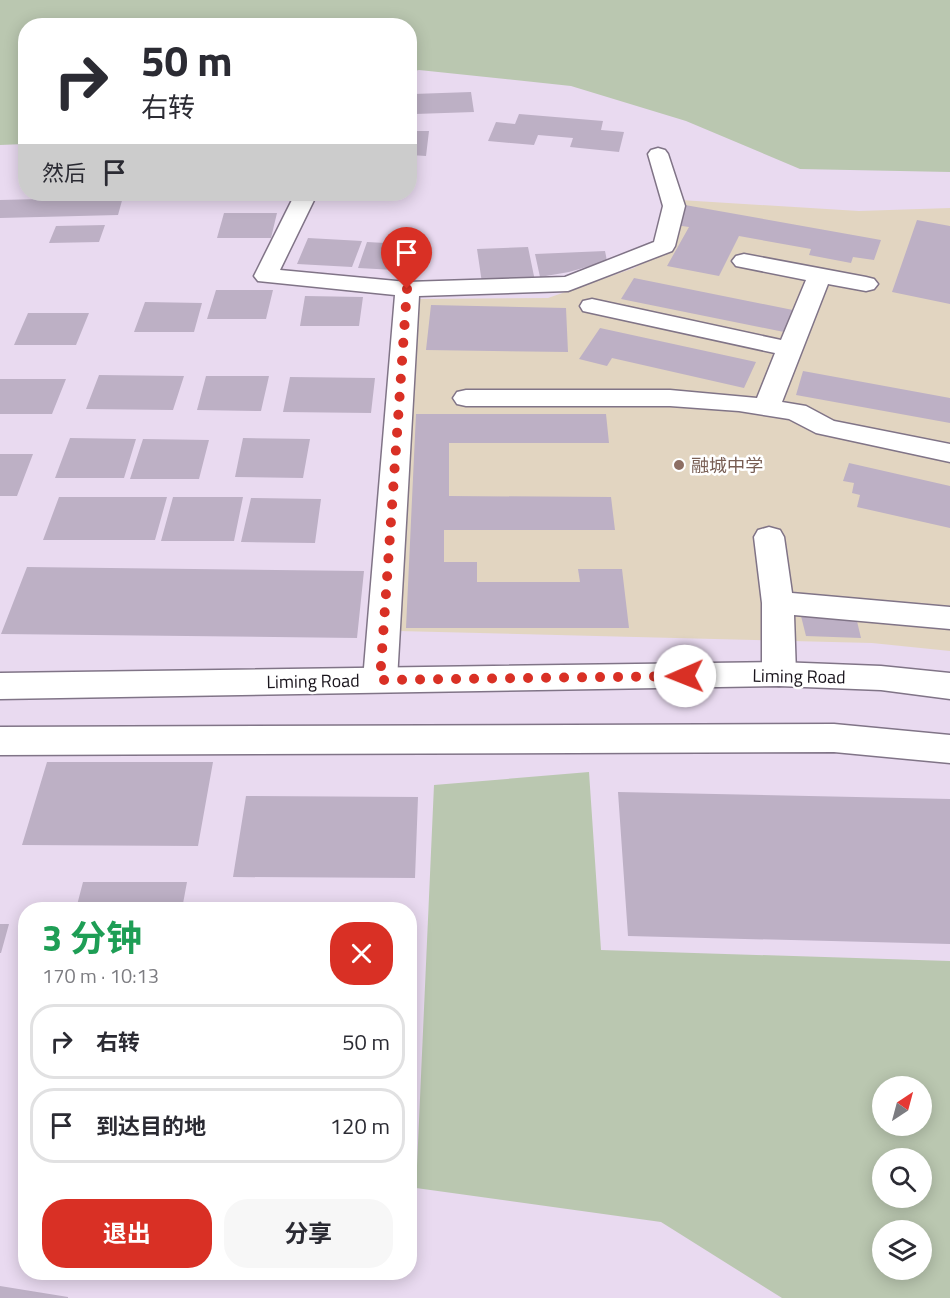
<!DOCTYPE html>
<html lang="zh">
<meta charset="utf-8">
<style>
:root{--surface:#fff;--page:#f7f7f7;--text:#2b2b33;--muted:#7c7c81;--line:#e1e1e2;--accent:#d93025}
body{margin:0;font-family:"Titillium Web","Noto Sans SC",sans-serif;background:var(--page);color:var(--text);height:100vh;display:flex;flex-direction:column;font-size:22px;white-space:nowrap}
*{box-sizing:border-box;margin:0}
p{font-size:20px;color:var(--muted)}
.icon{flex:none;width:33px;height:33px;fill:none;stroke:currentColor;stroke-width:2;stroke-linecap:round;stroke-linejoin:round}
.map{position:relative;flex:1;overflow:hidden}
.side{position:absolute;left:18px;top:902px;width:399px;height:378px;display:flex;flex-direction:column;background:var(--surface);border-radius:24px;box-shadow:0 3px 15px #0003}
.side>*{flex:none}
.guide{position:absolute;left:18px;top:18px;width:399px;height:183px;border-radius:24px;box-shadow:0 3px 15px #0003;background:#fff;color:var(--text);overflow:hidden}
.needle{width:39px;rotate:36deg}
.tools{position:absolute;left:872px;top:1076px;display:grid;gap:12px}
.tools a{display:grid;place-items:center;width:60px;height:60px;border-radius:50%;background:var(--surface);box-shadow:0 3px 15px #0003;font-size:30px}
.pin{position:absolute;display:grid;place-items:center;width:51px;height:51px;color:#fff;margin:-62px -26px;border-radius:50% 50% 50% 0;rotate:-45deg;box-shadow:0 0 6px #0007}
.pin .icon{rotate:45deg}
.me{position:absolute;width:66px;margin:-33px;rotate:269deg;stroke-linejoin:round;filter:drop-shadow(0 0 4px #0008)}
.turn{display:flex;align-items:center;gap:21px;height:126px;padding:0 24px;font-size:27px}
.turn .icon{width:78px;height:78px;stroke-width:2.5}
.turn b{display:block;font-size:42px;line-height:51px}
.then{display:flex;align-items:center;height:57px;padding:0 24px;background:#0003;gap:12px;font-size:22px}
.round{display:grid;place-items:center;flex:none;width:63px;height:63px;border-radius:24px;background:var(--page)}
.headline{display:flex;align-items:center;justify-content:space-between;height:102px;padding:0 24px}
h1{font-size:36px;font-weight:700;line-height:45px;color:#1e9e55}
.cta{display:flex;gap:12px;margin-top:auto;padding:12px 24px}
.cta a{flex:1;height:69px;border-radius:24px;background:var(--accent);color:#fff;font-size:24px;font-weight:700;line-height:69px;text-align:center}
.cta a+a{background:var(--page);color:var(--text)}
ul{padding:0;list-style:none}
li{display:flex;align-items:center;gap:18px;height:75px;margin:0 12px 9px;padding:0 12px;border:3px solid var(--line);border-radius:24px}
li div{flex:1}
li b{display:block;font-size:22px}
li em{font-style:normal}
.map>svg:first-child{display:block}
.education{fill:#e2d5c1}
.green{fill:#bac7b0;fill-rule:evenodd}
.building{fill:#bdb0c5}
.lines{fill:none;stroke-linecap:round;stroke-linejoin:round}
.street-casing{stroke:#807487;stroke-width:3}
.secondary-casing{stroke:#807487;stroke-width:3}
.street{fill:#fff;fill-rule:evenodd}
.secondary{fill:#fff;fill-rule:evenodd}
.route{stroke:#d93025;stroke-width:10;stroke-dasharray:0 18}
.education-dot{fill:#8d6e63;stroke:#fff;stroke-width:2}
.labels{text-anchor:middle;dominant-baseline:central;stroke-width:5;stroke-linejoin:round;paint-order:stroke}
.education-label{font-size:18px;fill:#785e54;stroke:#fff;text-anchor:start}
.street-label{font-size:18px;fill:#19141c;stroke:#fff}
</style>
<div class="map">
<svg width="950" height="1298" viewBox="0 0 950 1298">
<rect width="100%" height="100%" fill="#e9daf0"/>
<!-- education -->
<path class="education" d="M680 200 859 211 950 208V651L872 643 398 631 416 299 548 298 634 268 668 249Z"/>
<!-- green -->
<path class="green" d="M0 0H950V172L800 169 686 121 571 86 419 70 410 72V26H26L25 144 0 145Z
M589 772 601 950 950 961V1298H782L661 1222 416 1188 434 785ZM882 1086H921V1125H882ZM882 1158H921V1197H882ZM882 1230H921V1269H882Z"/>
<!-- building -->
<path class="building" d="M471 92 474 112 415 114 413 94Z
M519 114 603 121 601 130 624 132 619 152 570 147 573 138 538 135 534 145 488 141 496 122 515 124Z
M410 131H429L426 156 410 155Z
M123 197 118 215 0 218V200Z
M685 205 881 240 874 260 853 257 851 263 809 255 811 249 739 236 719 276 667 266 689 227 675 225Z
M224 213H277L271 238H217Z
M917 220 950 226V304L892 292Z
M105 225 99 242 49 243 56 226Z
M308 238 362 241 352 267 297 264Z
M367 242 421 245 414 271 358 268Z
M528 247 535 281 482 283 477 249Z
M605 251 607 261 569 272 540 277 535 254Z
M634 278 793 310 784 332 621 299Z
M216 290H273L266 319H207Z
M305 296 363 297 359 326H300Z
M145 302 202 303 194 332H134Z
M431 305 566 308 568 352 426 350Z
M28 313H89L76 345H14Z
M600 328 756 362 744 388 612 358 607 366 579 359Z
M803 371 950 398V423L796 395Z
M99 375 184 376 173 410 86 409Z
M206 376H269L261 411 197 410Z
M290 377 375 378 371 413 283 412Z
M0 379H66L52 414H0Z
M416 414H606L609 443H449V496L611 497 615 530H444V562H477V582H580L578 569H622L629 628H406Z
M70 438 136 439 124 478H55Z
M243 438 310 439 303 478 235 477Z
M143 439 209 440 199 479H130Z
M0 454H33L17 496H0Z
M849 463 950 486V528L857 507 860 495 852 493 854 483 843 481Z
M59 497H167L155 540H43Z
M173 497H243L234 541H161Z
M251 498 321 499 315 543 241 542Z
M27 567 364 571 357 638 1 634Z
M801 616 856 617 861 638 806 636Z
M47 762H213L198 846 22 845Z
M618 792 950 799V944L628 936Z
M246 796 418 797 415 878 233 877Z
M83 882H187L182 909H76Z
M0 924H9L1 953H0Z
M0 1286 68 1297V1298H0Z"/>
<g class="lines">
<defs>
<path id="street" d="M658 148 665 150 668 154 685 206 675 246 672 251 568 291 419 296 397 680 392 689 380 692 368 689 363 680 395 295 258 281 254 276 295 194H317L280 270 407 282 565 277 654 242 663 206 648 154 651 150Z
M744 254 866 277 874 279 878 284 874 289 866 291 828 284 782 402 806 406 834 421 950 444V462L816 433 789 419 739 411 670 406H466L457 404 453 398 457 392 466 390H670L757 398 775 353 592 313 583 311 580 306 583 301 592 299 781 340 806 280 736 266 732 261 736 256Z
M769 527 780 530 784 537 792 593 950 607V629L794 615 796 674 791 683 779 686 767 683 762 674V603L754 537 758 530Z"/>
<path id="secondary" d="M779 662 881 666 950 673V699L881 690 779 686 0 699V673Z
M834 724 950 735V763L834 752 0 755V727Z"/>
</defs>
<!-- street casing -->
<use href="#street" class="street-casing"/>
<!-- secondary casing -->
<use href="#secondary" class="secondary-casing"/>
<!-- street -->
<use href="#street" class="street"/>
<!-- secondary -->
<use href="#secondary" class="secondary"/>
</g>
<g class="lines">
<!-- route -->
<path class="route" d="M407 289 380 680 685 676"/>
</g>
<!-- markers -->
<circle class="education-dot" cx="679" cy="465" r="6"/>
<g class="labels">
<!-- education labels -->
<g class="education-label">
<text x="691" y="465">融城中学</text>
</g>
<!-- street labels -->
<g class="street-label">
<text transform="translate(799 676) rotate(1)">Liming Road</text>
<text transform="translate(313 681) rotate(-1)">Liming Road</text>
</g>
</g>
</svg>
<div class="tools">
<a><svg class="needle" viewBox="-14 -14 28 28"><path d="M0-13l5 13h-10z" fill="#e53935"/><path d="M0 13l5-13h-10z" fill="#7c7c81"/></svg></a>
<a><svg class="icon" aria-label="search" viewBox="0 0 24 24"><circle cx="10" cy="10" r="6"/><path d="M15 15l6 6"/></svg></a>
<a><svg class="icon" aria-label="layers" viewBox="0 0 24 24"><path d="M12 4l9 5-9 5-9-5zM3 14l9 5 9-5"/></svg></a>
</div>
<div class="pin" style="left:407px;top:289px;background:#d93025"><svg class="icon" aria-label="arrive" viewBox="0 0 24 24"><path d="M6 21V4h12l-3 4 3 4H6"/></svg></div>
<svg class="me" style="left:685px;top:676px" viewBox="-20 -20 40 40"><circle r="19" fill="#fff"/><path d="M0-13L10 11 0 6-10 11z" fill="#d93025"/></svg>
<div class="guide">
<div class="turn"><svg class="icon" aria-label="right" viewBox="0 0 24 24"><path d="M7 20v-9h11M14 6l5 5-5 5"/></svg><div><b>50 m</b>右转</div></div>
<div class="then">然后<svg class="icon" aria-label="arrive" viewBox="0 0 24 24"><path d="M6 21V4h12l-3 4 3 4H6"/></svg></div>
</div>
<section class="side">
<div class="headline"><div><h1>3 分钟</h1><p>170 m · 10:13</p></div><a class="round" style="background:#d93025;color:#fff"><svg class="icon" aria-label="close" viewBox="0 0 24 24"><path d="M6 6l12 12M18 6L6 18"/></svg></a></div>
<ul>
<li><svg class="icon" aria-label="right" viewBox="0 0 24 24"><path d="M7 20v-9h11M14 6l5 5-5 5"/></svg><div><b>右转</b></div><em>50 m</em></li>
<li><svg class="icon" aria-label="arrive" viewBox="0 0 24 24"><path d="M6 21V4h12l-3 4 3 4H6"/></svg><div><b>到达目的地</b></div><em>120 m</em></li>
</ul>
<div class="cta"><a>退出</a><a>分享</a></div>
</section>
</div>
